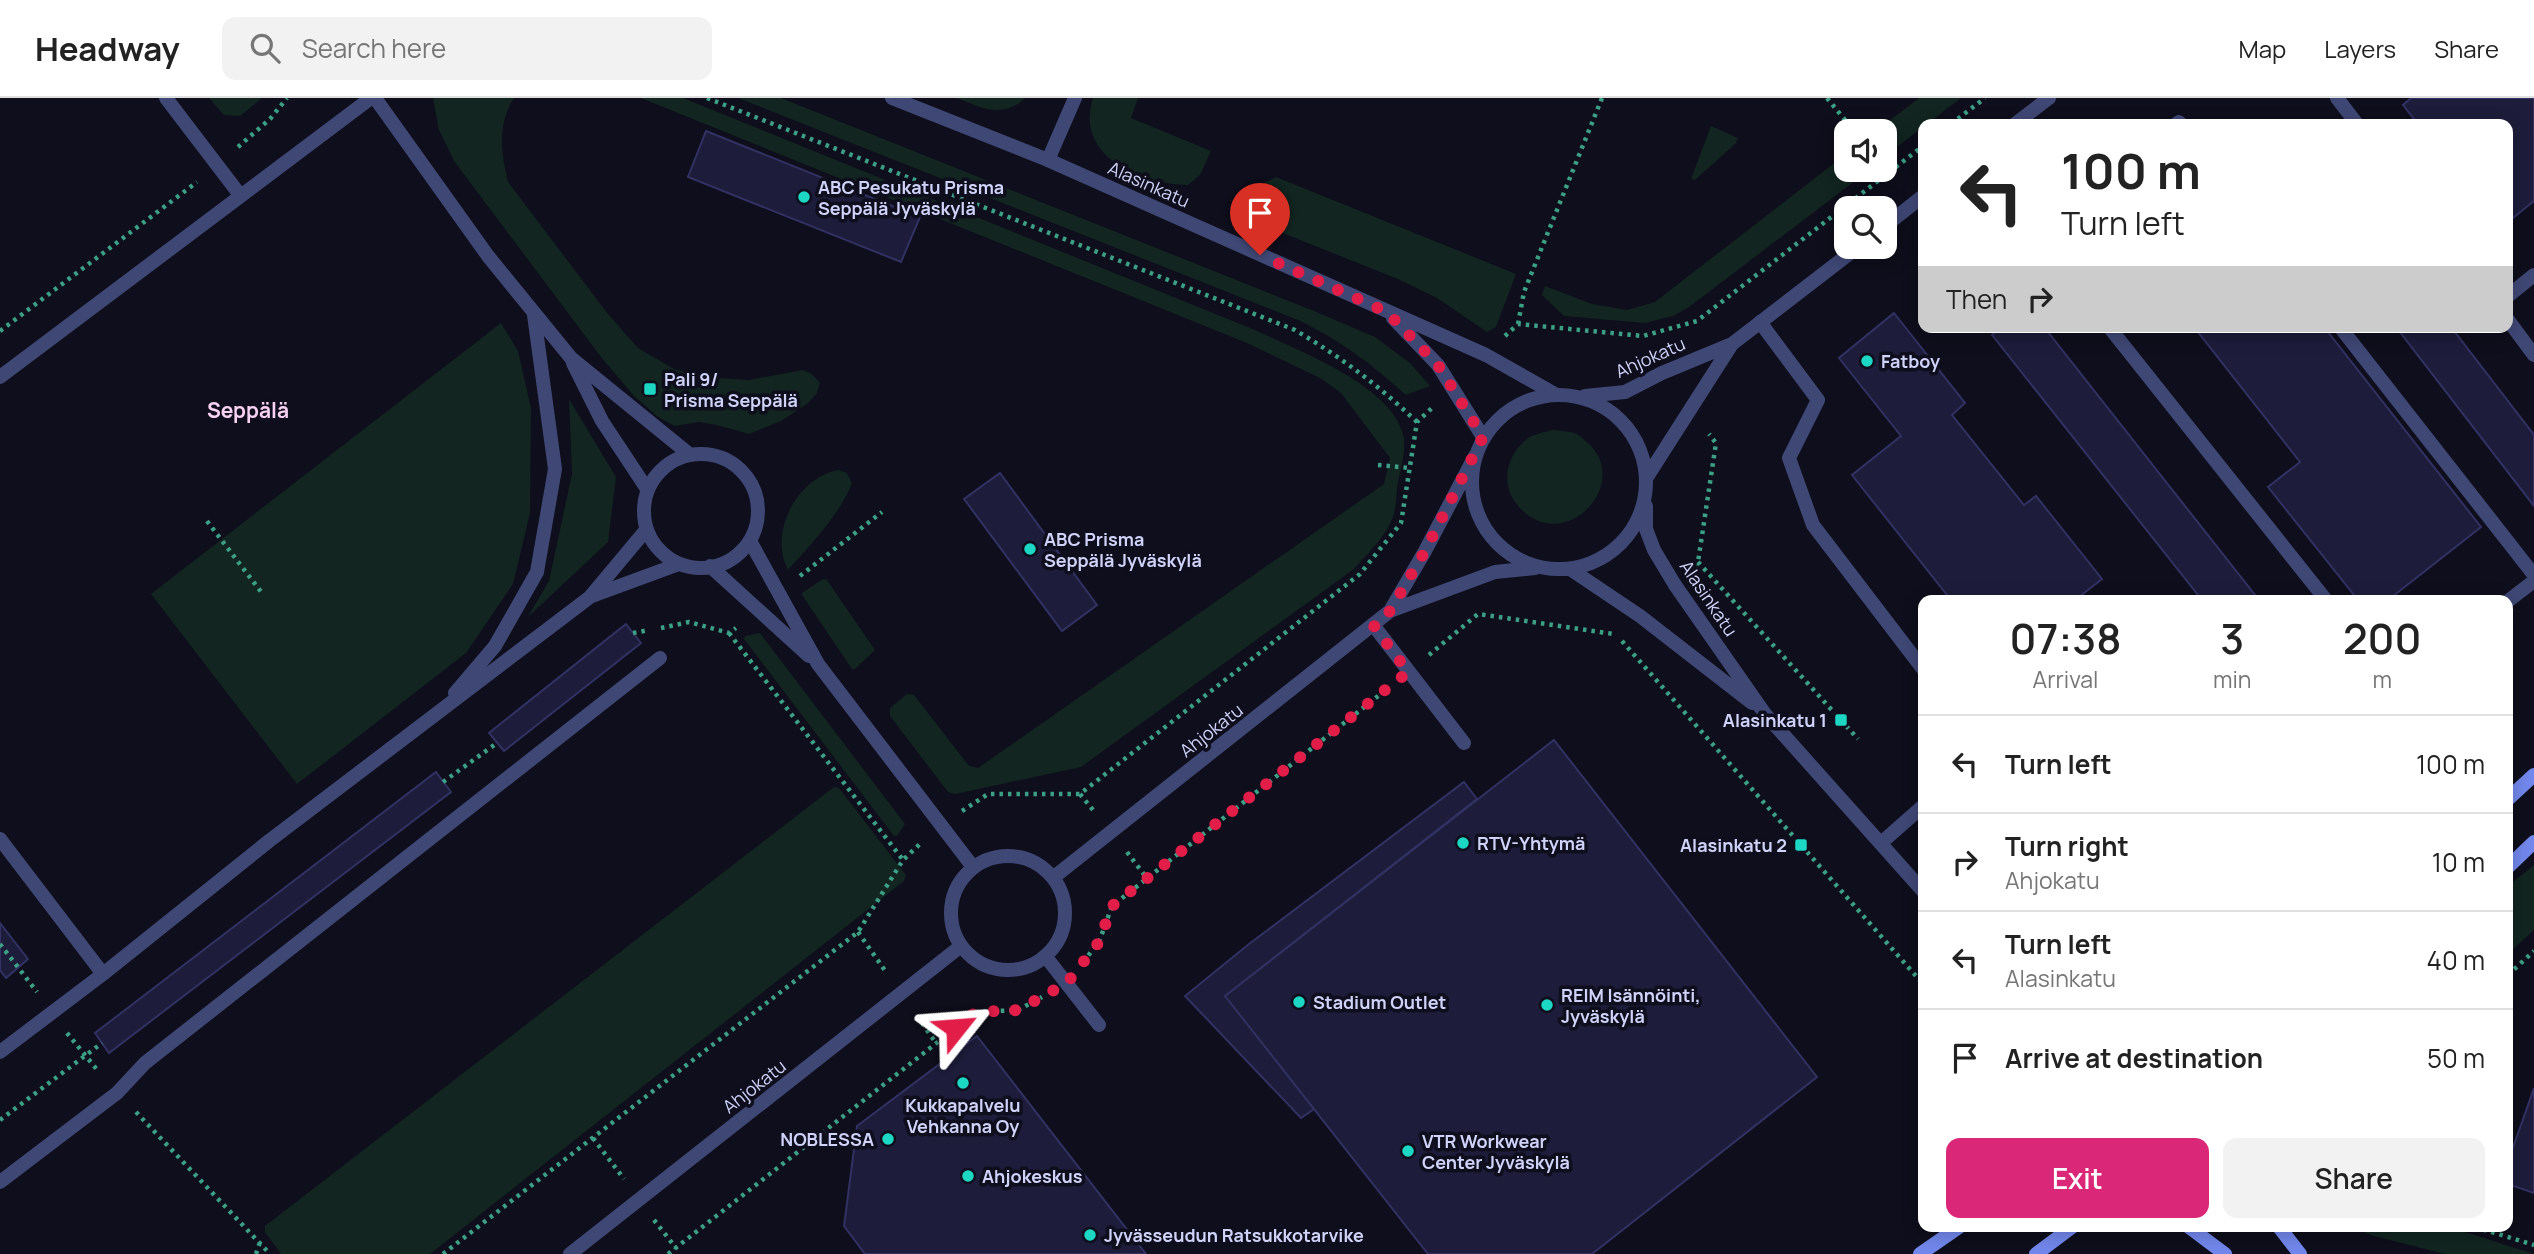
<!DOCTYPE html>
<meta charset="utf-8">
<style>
:root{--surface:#fff;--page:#f2f2f2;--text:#222;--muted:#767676;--line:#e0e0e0;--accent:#db2777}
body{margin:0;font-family:Manrope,sans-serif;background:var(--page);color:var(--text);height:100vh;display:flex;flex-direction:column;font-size:26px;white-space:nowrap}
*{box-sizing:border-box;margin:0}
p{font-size:23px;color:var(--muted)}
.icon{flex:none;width:38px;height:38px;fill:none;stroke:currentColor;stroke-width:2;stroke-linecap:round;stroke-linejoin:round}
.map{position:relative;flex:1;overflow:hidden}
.side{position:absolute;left:1918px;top:497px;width:595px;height:637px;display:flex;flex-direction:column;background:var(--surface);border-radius:14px;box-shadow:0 4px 18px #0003}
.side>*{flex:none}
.hud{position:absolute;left:1918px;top:21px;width:595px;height:214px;border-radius:14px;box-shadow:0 4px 18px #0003;background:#fff;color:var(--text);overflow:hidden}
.fabs{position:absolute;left:1834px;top:21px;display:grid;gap:14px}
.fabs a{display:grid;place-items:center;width:63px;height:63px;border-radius:14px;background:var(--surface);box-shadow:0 4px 18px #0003;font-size:35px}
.pin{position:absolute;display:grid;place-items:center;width:60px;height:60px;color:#fff;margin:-72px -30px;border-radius:50% 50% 50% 0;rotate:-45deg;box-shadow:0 0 7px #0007}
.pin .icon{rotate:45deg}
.me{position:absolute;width:77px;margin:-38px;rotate:62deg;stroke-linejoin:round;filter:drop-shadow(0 0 5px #0008)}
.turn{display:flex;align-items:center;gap:24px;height:147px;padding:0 28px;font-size:32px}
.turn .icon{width:91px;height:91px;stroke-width:2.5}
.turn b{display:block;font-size:49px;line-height:60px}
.then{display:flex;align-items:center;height:66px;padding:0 28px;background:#0003;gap:14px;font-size:26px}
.eta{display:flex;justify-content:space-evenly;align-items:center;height:119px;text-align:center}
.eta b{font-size:42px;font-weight:600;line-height:49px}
.button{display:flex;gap:14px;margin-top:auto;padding:14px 28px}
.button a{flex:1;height:80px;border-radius:14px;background:var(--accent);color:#fff;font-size:28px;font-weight:600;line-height:80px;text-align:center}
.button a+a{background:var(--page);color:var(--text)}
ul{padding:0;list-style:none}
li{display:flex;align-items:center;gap:21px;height:98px;padding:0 28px;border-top:2px solid var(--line)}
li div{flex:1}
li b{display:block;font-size:26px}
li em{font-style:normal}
header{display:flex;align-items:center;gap:42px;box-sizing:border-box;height:98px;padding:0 35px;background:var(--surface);border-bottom:2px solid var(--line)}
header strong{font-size:33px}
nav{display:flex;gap:38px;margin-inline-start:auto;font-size:24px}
.search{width:490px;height:63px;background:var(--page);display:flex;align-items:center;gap:18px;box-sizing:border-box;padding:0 24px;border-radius:14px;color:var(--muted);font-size:26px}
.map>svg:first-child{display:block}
.green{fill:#122520}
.building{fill:#1d1c3a;stroke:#323163;stroke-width:2}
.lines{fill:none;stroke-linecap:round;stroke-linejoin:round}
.path{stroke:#3ca086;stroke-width:4.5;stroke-dasharray:3.5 5;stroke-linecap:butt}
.service{stroke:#3f4775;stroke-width:14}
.tertiary{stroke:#3f4775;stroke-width:14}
.secondary{stroke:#7287ec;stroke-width:14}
.route{stroke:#e11d48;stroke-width:12;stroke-dasharray:0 21.6}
.poi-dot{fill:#1dd7c5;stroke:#0e0e1c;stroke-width:2.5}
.labels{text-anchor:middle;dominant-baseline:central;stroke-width:7;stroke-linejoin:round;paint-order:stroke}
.street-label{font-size:18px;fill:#cfd2f9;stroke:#0e0e1c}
.poi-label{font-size:18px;font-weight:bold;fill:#cfd2f9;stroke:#0e0e1c;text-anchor:start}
.quarter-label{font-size:21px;font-weight:bold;fill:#f9d1f2;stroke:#0e0e1c}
</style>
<header>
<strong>Headway</strong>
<div class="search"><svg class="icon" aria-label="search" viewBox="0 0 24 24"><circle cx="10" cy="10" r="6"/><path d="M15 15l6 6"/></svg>Search here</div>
<nav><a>Map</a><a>Layers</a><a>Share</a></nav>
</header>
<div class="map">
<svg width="2534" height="1156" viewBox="0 0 2534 1156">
<rect width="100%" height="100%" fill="#0e0e1c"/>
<!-- green -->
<path class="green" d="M209 0H262L240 18 224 17Z
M433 0H514C497 26 501 56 508 84L608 216 638 250 674 271 704 279 748 282 803 272 812 276 820 285 817 295 807 306 781 323 749 336 717 327 699 324 675 328 658 319 634 298 601 259 454 63 439 32Z
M641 0H683L1255 232C1297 252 1391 287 1403 336 1407 351 1401 369 1398 384 1396 394 1397 405 1394 415 1389 436 1368 455 1354 471L1081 669 955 696 948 694 890 618V610L907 596 914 597 969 668 978 670 1384 386 1390 360 1341 295 1322 281 1247 245Z
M738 0H781L1314 213 1375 239 1410 265 1430 288 1406 297C1369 264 1343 244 1298 222Z
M957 0H1025C1004 21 981 10 957 0Z
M1093 0H1138L1131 20 1211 53 1200 77 1188 87C1141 86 1074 59 1093 0Z
M1919 0H1961L1927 26H1923V29L1885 58V33H1876Z
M1711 28 1738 40 1736 45 1695 82 1691 81Z
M1846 56V72L1868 73 1689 209 1673 218 1645 225 1564 218 1542 197 1545 188 1592 206 1627 212 1655 204Z
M1276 79 1516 176 1496 229 1487 234 1437 200 1398 181 1270 130 1257 117 1252 102 1258 88Z
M501 225 518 253 531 310 530 415 513 486 466 555 297 686 151 496Z
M569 301 616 379 608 444 527 520 549 483 572 376Z
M1553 332C1560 333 1568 333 1574 335 1579 336 1583 341 1587 344 1634 385 1564 459 1519 409 1499 387 1506 357 1528 340 1535 336 1545 334 1553 332Z
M838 372 847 375 852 385C839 418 811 446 788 472 768 435 797 380 838 372Z
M823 481 827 482 875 552 855 571H852L802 497V495Z
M760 535 905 726 897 738H894L744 541 745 538Z
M834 689 839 690 906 777 904 783 430 1156H281L265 1134V1128Z
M2534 767V832L2508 856V788Z
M2351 1129H2449L2534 1156H2445L2374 1138Z"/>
<!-- building -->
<path class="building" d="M2411 0H2534V103L2508 124V26H2418L2403 7Z
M706 33 920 119 901 164 688 79Z
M1894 215 1965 305 1952 317 2024 407 2036 398 2102 481 2075 502H1951L1852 377 1901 338 1839 260Z
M2002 229H2044L2259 502H2202L1992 237Z
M2194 229H2324L2481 429 2388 502H2358L2268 389 2300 364Z
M2396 229H2451L2534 337V408Z
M1000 375 1097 507 1062 533 964 401Z
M626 526 641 545 504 653 489 635Z
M1554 642 1817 979 1592 1156H1428L1225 898Z
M436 674 451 694 109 955 95 935Z
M1464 684 1477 701 1225 898 1314 1011 1301 1020 1185 898 1249 846Z
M0 825 28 861 6 880 0 872Z
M977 938 1146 1156H865L844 1128 857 1028Z
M2534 990V1095L2508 1086V1064Z"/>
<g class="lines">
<!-- path -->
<path class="path" d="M707 0 1295 232C1342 260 1377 286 1417 324
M1827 0 1854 33
M1951 26 1985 0
M238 49 270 21 287 0
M1518 226 1524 194 1602 0
M0 233 197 84
M1505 238 1518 226 1643 238 1697 223 1923 48
M1378 367 1410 370
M207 423 262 495
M1698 464 1858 641
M1694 468 1698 464 1716 345 1709 336
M800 478 882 414
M661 530 689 524 729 535 736 530
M633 535 649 532
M729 535 903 762
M1622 543 1923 886
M1429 557 1478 516 1614 536
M443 684 497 645
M1080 696 1093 712
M962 713 988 696H1080L1360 476 1401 425 1417 324 1434 308
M1127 754 1146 779
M858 834 886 874
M0 846 37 894
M1083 864 1099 844 1112 808 1387 591
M2508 877 2534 853
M917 918 936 945
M67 935 99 974
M136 1014 270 1156
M0 1022 102 945
M593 1040 624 1081
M654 1122 676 1150
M2475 1129 2534 1147
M256 1156 260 1144
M443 1156 858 834 903 762 922 744
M668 1156 976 914 1018 912 1042 899"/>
<!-- service -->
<path class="service" d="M166 0 240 97
M375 0 488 158 571 260 689 356
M2337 0 2357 26
M2176 26 2179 24 2180 26
M1048 62 1075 0
M2508 198 2534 177
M2508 222 2534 257
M1760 224 1818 302 1789 360 1813 427 1923 571
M2109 229 2326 502
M2340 229 2534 477
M573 265 602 323 647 391
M0 279 371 0
M644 413a57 57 0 1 1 114 0a57 57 0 1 1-114 0Z
M750 443 818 566 973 769
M710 468 809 558
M592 498 679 466
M2508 503 2534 483
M1374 528 1464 645
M455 595 495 548 537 474 555 371 534 217
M0 741 103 876
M1881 745 1923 708
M1046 859 1099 927
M0 954 103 876 269 743 590 499 646 432
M0 1084 117 995 145 965 660 560"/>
<!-- tertiary -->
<path class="tertiary" d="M892 0 1048 62 1486 257 1555 296
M2015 26 2049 0
M1885 128 1923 98
M1393 220 1438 267 1483 339
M1472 384a87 87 0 1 1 174 0a87 87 0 1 1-174 0Z
M1585 298 1625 294 1662 275 1732 246 1858 149
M1647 379 1732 246
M1646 408V431L1654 452 1675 487 1765 616 1923 793
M1570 471 1640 518 1752 605
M1390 513 1495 474 1535 470
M951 815a57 57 0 1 1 114 0a57 57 0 1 1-114 0Z
M1054 779 1390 513 1425 453 1475 358
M570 1156 961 848"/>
<!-- secondary -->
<path class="secondary" d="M2508 701 2534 677
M2508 769 2534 744
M2189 1129 2225 1156
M2279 1129 2300 1156
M1920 1156 1959 1129
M2036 1156 2072 1129"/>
</g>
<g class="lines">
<!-- route -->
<path class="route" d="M956 930 976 914 1018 912 1067 885 1099 844 1112 808 1408 574 1374 528 1390 513 1425 453 1483 339 1438 267 1387 214 1260 157"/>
</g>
<!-- markers -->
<g class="poi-dot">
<circle cx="804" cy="99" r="7"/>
<circle cx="1867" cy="263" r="7"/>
<rect x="643" y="284" width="14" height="14" rx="3.5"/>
<circle cx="1030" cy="451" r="7"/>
<rect x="1834" y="615" width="14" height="14" rx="3.5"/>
<circle cx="1463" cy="745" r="7"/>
<rect x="1794" y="740" width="14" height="14" rx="3.5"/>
<circle cx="1299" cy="904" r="7"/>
<circle cx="1547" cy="907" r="7"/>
<circle cx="963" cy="985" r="7"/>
<circle cx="888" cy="1041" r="7"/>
<circle cx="1408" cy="1053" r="7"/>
<circle cx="968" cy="1078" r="7"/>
<circle cx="1090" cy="1137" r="7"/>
</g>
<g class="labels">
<!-- street labels -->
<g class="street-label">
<text transform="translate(1149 86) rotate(24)">Alasinkatu</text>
<text transform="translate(1650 259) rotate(-24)">Ahjokatu</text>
<text transform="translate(1709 500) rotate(56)">Alasinkatu</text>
<text transform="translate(1211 632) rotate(-38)">Ahjokatu</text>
<text transform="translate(754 988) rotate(-38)">Ahjokatu</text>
</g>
<!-- poi labels -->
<g class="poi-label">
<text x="818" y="89">ABC Pesukatu Prisma<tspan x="818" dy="21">Seppälä Jyväskylä</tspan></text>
<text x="1881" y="263">Fatboy</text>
<text x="664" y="281">Pali 9/<tspan x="664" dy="21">Prisma Seppälä</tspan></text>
<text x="1044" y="441">ABC Prisma<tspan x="1044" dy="21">Seppälä Jyväskylä</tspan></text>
<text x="1827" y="622" text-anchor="end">Alasinkatu 1</text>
<text x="1477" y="745">RTV-Yhtymä</text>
<text x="1787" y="747" text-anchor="end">Alasinkatu 2</text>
<text x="1561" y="897">REIM Isännöinti,<tspan x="1561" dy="21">Jyväskylä</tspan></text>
<text x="1313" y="904">Stadium Outlet</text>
<text x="963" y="1007" text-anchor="middle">Kukkapalvelu<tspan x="963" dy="21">Vehkanna Oy</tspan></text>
<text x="874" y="1041" text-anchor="end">NOBLESSA</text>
<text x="1422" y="1043">VTR Workwear<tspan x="1422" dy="21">Center Jyväskylä</tspan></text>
<text x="982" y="1078">Ahjokeskus</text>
<text x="1104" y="1137">Jyvässeudun Ratsukkotarvike</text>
</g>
<!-- quarter labels -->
<g class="quarter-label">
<text x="248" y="312">Seppälä</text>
</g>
</g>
</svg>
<div class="fabs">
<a><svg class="icon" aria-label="sound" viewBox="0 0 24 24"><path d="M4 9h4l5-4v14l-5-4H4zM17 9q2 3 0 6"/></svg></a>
<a><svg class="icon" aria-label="search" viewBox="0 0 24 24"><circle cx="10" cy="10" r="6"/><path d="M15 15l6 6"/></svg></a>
</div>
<div class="pin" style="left:1260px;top:157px;background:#d93025"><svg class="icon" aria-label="arrive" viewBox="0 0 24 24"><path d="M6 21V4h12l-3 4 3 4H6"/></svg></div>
<svg class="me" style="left:956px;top:930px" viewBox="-20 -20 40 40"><path d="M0-17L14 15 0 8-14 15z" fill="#e11d48" stroke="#fff" stroke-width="4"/></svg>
<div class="hud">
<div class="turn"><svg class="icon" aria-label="left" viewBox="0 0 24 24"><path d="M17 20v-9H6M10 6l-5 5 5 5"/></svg><div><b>100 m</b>Turn left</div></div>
<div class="then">Then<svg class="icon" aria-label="right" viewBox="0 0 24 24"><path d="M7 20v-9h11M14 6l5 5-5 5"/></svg></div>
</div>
<section class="side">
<div class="eta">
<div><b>07:38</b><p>Arrival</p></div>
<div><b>3</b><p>min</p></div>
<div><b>200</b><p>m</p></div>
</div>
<ul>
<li><svg class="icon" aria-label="left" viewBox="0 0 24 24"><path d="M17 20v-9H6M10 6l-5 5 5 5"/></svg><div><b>Turn left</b></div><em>100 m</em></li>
<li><svg class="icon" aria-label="right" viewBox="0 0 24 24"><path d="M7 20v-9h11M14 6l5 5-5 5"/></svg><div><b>Turn right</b><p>Ahjokatu</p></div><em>10 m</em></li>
<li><svg class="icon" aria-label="left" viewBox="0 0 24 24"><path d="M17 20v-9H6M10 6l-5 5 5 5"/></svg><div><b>Turn left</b><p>Alasinkatu</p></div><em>40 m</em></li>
<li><svg class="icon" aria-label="arrive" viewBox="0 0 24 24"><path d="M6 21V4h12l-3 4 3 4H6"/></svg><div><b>Arrive at destination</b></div><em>50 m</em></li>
</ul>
<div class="button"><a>Exit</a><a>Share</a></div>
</section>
</div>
